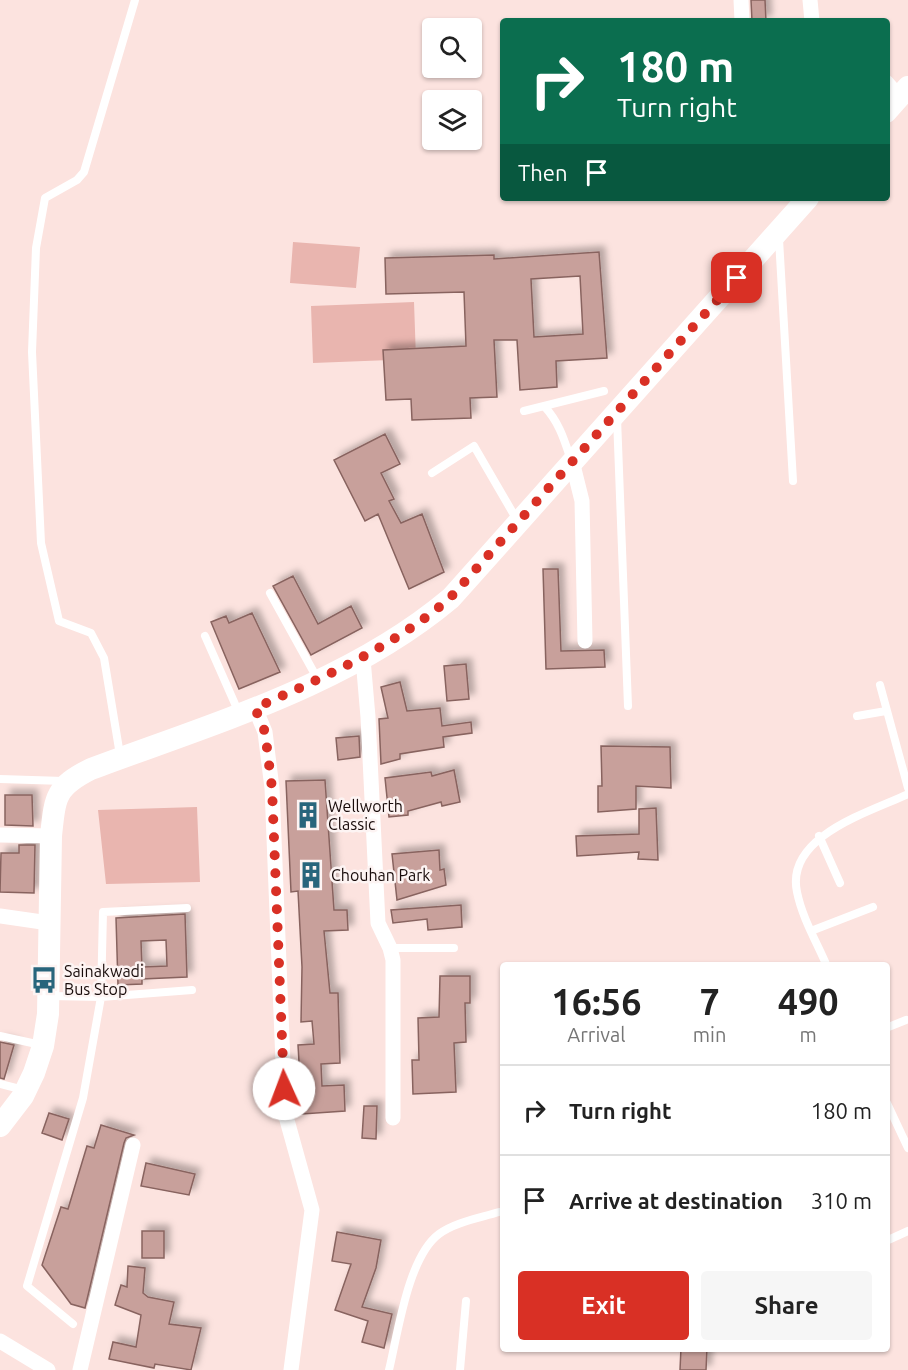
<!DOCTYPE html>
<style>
:root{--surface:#fff;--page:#f6f6f6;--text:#222;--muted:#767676;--line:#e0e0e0;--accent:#d93025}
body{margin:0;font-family:Ubuntu,sans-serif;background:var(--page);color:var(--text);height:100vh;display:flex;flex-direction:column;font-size:22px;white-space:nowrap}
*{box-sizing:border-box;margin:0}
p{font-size:20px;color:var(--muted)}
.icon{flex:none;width:33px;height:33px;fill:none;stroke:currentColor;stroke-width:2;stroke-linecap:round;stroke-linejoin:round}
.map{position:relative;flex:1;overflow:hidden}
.panel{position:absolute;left:500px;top:962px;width:390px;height:390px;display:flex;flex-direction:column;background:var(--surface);border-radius:6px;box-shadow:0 2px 4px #0004}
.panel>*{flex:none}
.guide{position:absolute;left:500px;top:18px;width:390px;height:183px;border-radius:6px;box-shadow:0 2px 4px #0004;background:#0b6e4f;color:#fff;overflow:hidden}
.tools{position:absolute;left:422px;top:18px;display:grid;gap:12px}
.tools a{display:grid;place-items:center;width:60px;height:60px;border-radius:6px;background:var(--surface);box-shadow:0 2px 4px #0004;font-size:30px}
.pin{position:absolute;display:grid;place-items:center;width:51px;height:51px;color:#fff;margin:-26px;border-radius:12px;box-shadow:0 3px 9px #0006}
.me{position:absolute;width:66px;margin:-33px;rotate:358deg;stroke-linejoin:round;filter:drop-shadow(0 0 4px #0008)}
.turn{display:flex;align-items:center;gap:21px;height:126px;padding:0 18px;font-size:27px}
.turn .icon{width:78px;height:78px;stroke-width:2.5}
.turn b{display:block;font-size:42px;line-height:51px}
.then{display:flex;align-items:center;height:57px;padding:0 18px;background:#0003;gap:12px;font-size:22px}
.eta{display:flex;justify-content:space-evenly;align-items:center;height:102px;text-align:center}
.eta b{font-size:36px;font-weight:600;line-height:42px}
.action{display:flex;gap:12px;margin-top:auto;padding:12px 18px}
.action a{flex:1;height:69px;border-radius:6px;background:var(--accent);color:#fff;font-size:24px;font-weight:600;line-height:69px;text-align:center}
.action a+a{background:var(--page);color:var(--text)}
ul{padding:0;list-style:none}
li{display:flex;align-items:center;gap:18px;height:90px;padding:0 18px;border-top:2px solid var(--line)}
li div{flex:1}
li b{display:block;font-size:22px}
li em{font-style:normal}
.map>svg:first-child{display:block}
.green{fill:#e9b5af}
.building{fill:#c8a09b;stroke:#88635f;stroke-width:1.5;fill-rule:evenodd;filter:url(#shadow)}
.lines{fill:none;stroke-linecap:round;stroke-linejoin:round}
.lane{stroke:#fff;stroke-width:8}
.street{stroke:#fff;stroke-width:15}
.secondary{stroke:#fff;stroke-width:22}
.route{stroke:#d93025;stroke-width:10;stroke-dasharray:0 18}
.labels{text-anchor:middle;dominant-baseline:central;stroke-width:5;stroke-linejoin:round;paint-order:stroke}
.poi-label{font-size:16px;fill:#180b0a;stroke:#fdf4f3;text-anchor:start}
</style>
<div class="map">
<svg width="908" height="1370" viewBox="0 0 908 1370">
<defs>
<filter id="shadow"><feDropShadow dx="5.5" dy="-5.5" stdDeviation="3" flood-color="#0004"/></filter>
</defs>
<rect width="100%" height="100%" fill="#fce3df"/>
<!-- green -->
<path class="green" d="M293 242 360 247 356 288 290 283Z
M414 302 416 359 313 363 311 306Z
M197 807 200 882 106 884 98 810Z"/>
<!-- building -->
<path class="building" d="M751 0H765L766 21H752Z
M599 252 607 358 556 361 557 387 520 390 517 340H494L497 397 470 398 471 418 412 420 411 399 386 400 383 350 466 346 464 292 386 294 385 258 494 255V259ZM580 276 583 334 534 337 531 279Z
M385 434 400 464 381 473 394 499 389 501 401 523 422 514 444 572 409 589 378 514 365 521 334 460Z
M543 569H558L561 651 604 650 605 667 546 669Z
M293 576 318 624 351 606 362 628 311 655 273 586Z
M252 613 280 672 239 689 211 622 226 616 229 623Z
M466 664 469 699 447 701 444 666Z
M400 682 407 711 440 708 442 726 471 722 472 733 443 737 444 747 400 754V759L381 764 379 719 388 718 381 687Z
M359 736 360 757 338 760 336 738Z
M601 746 670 747 671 788 636 786V809L598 812V786H602Z
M454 770 460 802 442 806 441 802 408 811V815L389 817 385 778 431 772 432 776Z
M325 780 334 910H347L348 930 324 931 330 993H338L340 1063 321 1064 322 1086 344 1085 345 1111 302 1114 298 1045 314 1044 312 1021 301 1022 302 967 298 891 291 892 286 781Z
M5 795H32L33 826 5 825Z
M656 808 658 860 638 859 639 852 577 856 576 836 639 834V809Z
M19 845H35L34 893 0 892 1 853H19Z
M439 850 440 870 444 869 446 885 397 900 392 854Z
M461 905 462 927 428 930 427 919 393 923 391 910Z
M185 914 187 977 142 979V984L118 985 116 918ZM166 940 167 966 142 967 141 941Z
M440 976H470V1003H465L466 1042 454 1043 456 1092 413 1094 412 1060H419L418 1018 439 1017Z
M0 1042 14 1045 4 1079 0 1078Z
M364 1106H377L376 1139 362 1138Z
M49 1113 69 1119 62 1140 42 1133Z
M101 1125 134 1135 126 1138 124 1143 85 1308 71 1304 42 1265 61 1207 68 1209 87 1146 94 1148Z
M146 1163 195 1174 189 1195 141 1186Z
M142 1231H164V1258H142Z
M337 1232 381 1240 376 1268 362 1307 392 1314 384 1348 362 1342 368 1321 335 1310 351 1264 332 1261Z
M128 1266 145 1268 143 1293 148 1297 174 1302 169 1324 201 1328 191 1370 155 1364 154 1368 109 1359 113 1342 136 1347 141 1315 115 1305 121 1285 127 1287Z
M681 1348H707L706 1370H680Z"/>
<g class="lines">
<!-- lane -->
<path class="lane" d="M779 239 793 481
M544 406 604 391
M524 411 544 406C559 422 564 439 571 460
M617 418 628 706
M432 473 474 446 517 520
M270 593 317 678
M205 636 239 713
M880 685 908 788
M857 716 886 711
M120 755 104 658 91 633 59 621 41 543 32 352 36 248 45 198 77 180 84 172 135 0
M0 779 64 781
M819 836 840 883
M811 931 873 907
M390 948H454
M826 964C816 941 802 917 797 892 785 836 870 812 908 794
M49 996 101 997 192 990
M886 1028 906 1020
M0 1036 41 1045
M0 1084 24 1090
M886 1101 908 1148
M886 1241 908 1231
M73 1324 27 1286 83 1098 101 997 103 912 187 908
M389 1370C398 1333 408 1257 439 1234 455 1222 480 1218 499 1212
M460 1370 466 1301"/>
<!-- street -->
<path class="street" d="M741 0 742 21
M810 0 812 21
M886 82 900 98
M572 461 582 501 585 641
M363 659 368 717 378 923 390 948 393 960V1118
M255 708 265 732 272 788 285 1113 312 1210 291 1370
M0 835 51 836
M0 916 49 923
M0 1341 48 1370
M80 1370 133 1145"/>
<!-- secondary -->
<path class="secondary" d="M886 112 908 87
M0 1126 23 1096 34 1073 43 1046 48 1014 51 836C55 797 55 787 91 769 214 723 349 684 451 598L808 198"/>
</g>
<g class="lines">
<!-- route -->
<path class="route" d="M284 1089 272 788 265 732 255 708C324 677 392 648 450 598L737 278"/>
</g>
<!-- icons -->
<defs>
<symbol id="building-bare" viewBox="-9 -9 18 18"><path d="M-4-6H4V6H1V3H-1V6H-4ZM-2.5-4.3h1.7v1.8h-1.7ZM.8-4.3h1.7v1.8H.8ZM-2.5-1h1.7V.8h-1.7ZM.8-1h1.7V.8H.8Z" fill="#28657c" stroke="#fdf4f3" stroke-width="2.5" paint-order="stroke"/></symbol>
<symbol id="bus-bare" viewBox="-9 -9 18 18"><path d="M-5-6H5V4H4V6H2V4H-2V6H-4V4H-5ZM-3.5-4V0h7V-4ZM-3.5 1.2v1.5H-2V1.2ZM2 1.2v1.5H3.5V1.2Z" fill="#28657c" stroke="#fdf4f3" stroke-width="2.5" paint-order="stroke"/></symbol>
</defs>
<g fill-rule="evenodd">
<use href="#building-bare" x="289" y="796" width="38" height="38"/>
<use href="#building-bare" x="292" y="856" width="38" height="38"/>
<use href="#bus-bare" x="25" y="961" width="38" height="38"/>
</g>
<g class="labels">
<!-- poi labels -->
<g class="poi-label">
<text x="328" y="806">Wellworth<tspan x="328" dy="18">Classic</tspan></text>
<text x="331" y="875">Chouhan Park</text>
<text x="64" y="971">Sainakwadi<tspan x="64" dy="18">Bus Stop</tspan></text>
</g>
</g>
</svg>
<div class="tools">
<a><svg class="icon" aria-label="search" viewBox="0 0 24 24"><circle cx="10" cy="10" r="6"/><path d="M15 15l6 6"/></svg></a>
<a><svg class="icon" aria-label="layers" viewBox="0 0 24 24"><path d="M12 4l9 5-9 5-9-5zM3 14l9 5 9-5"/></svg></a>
</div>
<div class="pin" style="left:737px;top:278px;background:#d93025"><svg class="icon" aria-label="arrive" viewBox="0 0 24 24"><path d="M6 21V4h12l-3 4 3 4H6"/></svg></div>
<svg class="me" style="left:284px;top:1089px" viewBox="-20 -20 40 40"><circle r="19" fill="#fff"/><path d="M0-13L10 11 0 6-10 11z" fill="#d93025"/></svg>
<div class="guide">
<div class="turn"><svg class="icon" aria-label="right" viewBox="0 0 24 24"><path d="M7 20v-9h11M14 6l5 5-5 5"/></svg><div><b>180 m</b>Turn right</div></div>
<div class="then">Then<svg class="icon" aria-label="arrive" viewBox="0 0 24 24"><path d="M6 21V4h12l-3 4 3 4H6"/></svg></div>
</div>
<section class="panel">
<div class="eta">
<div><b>16:56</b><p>Arrival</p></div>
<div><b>7</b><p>min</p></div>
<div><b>490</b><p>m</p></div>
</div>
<ul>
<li><svg class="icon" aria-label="right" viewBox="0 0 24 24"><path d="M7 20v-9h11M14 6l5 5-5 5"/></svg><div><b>Turn right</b></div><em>180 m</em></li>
<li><svg class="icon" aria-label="arrive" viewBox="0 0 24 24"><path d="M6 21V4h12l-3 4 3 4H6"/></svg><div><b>Arrive at destination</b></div><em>310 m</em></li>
</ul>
<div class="action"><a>Exit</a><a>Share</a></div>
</section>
</div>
